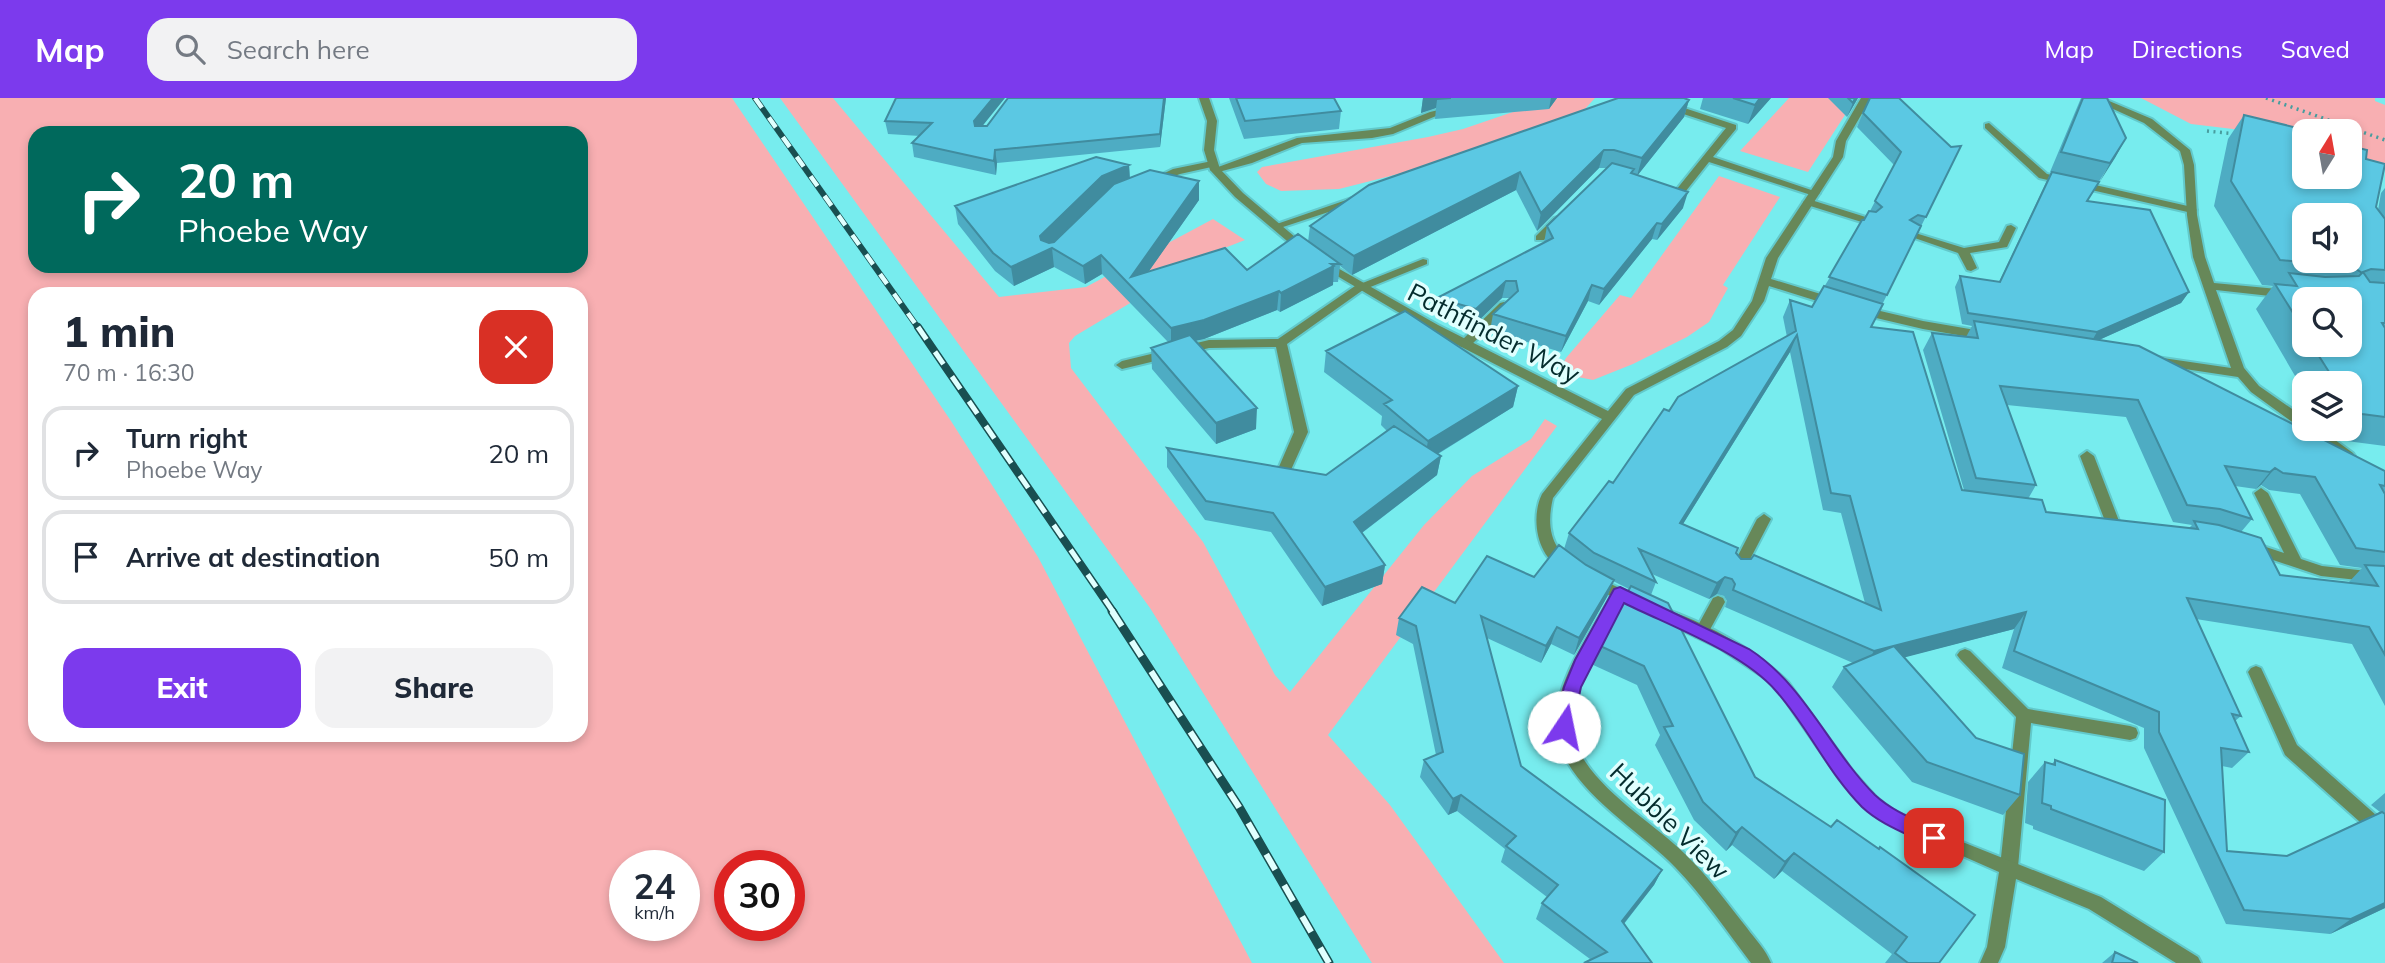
<!DOCTYPE html>
<meta charset="utf-8">
<style>
:root{--surface:#fff;--page:#f2f2f3;--text:#1f2937;--muted:#747a83;--line:#e0e1e3;--accent:#7c3aed}
body{margin:0;font-family:Mulish,sans-serif;background:var(--page);color:var(--text);height:100vh;display:flex;flex-direction:column;font-size:26px;white-space:nowrap}
*{box-sizing:border-box;margin:0}
p{font-size:23px;color:var(--muted)}
.icon{flex:none;width:38px;height:38px;fill:none;stroke:currentColor;stroke-width:2;stroke-linecap:round;stroke-linejoin:round}
.map{position:relative;flex:1;overflow:hidden}
.sheet{position:absolute;left:28px;top:189px;width:560px;height:455px;display:flex;flex-direction:column;background:var(--surface);border-radius:21px;box-shadow:0 4px 10px #0003}
.sheet>*{flex:none}
.guide{position:absolute;left:28px;top:28px;width:560px;height:147px;border-radius:21px;box-shadow:0 4px 10px #0003;background:#00695c;color:#fff;overflow:hidden}
.needle{width:46px;rotate:11deg}
.buttons{position:absolute;left:2292px;top:21px;display:grid;gap:14px}
.buttons a{display:grid;place-items:center;width:70px;height:70px;border-radius:14px;background:var(--surface);box-shadow:0 4px 10px #0003;font-size:35px}
.speed{position:absolute;left:609px;top:752px;display:flex;gap:14px;font-size:35px;font-weight:700;text-align:center}
.speed>*{display:grid;place-content:center;width:91px;height:91px;border-radius:50%;background:var(--surface);box-shadow:0 4px 10px #0003;line-height:1}
.speed small{font-size:18px;font-weight:400}
.speed .limit{border:10px solid #d22;background:#fff;color:#111}
.pin{position:absolute;display:grid;place-items:center;width:60px;height:60px;color:#fff;margin:-30px;border-radius:14px;box-shadow:0 4px 10px #0006}
.me{position:absolute;width:77px;margin:-38px;rotate:11deg;stroke-linejoin:round;filter:drop-shadow(0 0 5px #0008)}
.turn{display:flex;align-items:center;gap:24px;height:147px;padding:0 35px;font-size:32px}
.turn .icon{width:91px;height:91px;stroke-width:2.5}
.turn b{display:block;font-size:49px;line-height:60px}
.round{display:grid;place-items:center;flex:none;width:74px;height:74px;border-radius:21px;background:var(--page)}
.head{display:flex;align-items:center;justify-content:space-between;height:119px;padding:0 35px}
h1{font-size:42px;font-weight:800;line-height:52px}
.action{display:flex;gap:14px;margin-top:auto;padding:14px 35px}
.action a{flex:1;height:80px;border-radius:21px;background:var(--accent);color:#fff;font-size:28px;font-weight:800;line-height:80px;text-align:center}
.action a+a{background:var(--page);color:var(--text)}
ul{padding:0;list-style:none}
li{display:flex;align-items:center;gap:21px;height:94px;margin:0 14px 10px;padding:0 21px;border:4px solid var(--line);border-radius:21px}
li div{flex:1}
li b{display:block;font-size:26px}
li em{font-style:normal}
header{display:flex;align-items:center;gap:42px;box-sizing:border-box;height:98px;padding:0 35px;background:var(--accent);color:#fff}
header strong{font-size:33px}
nav{display:flex;gap:38px;margin-inline-start:auto;font-size:24px}
.search{width:490px;height:63px;background:var(--page);display:flex;align-items:center;gap:18px;box-sizing:border-box;padding:0 24px;border-radius:21px;color:var(--muted);font-size:26px}
.map>svg:first-child{display:block}
.green{fill:#f8afb2;fill-rule:evenodd}
.lines{fill:none;stroke-linecap:round;stroke-linejoin:round}
.service-casing{stroke:#62c9cb;stroke-width:4}
.minor-casing{stroke:#62c9cb;stroke-width:4}
.path{stroke:#489d9f;stroke-width:3.5;stroke-dasharray:2 4.5;stroke-linecap:butt}
.service{fill:#678859;fill-rule:evenodd}
.minor{fill:#678859;fill-rule:evenodd}
.rail-far2-casing{stroke:#194f51;stroke-width:6}
.rail-far1-casing{stroke:#194f51;stroke-width:8}
.rail-casing{stroke:#194f51;stroke-width:9}
.rail-far2{stroke:#e0fffe;stroke-width:4.5;stroke-dasharray:12;stroke-linecap:butt}
.rail-far1{stroke:#e0fffe;stroke-width:5;stroke-dasharray:15;stroke-linecap:butt}
.rail{stroke:#e0fffe;stroke-width:6;stroke-dasharray:18;stroke-linecap:butt}
.wall{fill:#4eacc3;fill-rule:evenodd}
.shaded-wall{fill:#408c9f}
.building{fill:#5bc8e3;stroke:#408c9f;stroke-width:2;fill-rule:evenodd}
.route{fill:#7c3aed;stroke:#51269a;stroke-width:2}
.labels{text-anchor:middle;dominant-baseline:central;stroke-width:7;stroke-linejoin:round;paint-order:stroke}
.street-label{font-size:26px;fill:#042c2d;stroke:#e0fffe}
</style>
<header>
<strong>Map</strong>
<div class="search"><svg class="icon" aria-label="search" viewBox="0 0 24 24"><circle cx="10" cy="10" r="6"/><path d="M15 15l6 6"/></svg>Search here</div>
<nav><a>Map</a><a>Directions</a><a>Saved</a></nav>
</header>
<div class="map">
<svg width="2385" height="865" viewBox="0 0 2385 865">
<rect width="100%" height="100%" fill="#77ecee"/>
<!-- green -->
<path class="green" d="M0 0H732L951 323 1038 459 1252 865H0ZM35 35H581V168H35ZM35 196H581V637H35ZM684 768V828H625V768ZM789 768V828H730V768Z
M780 0H833L999 199 1086 189 1213 121 1245 142 1184 166 1142 198 1075 238 1069 245 1071 270 1203 444 1275 577 1290 594 1424 427 1472 378 1531 341 1545 321 1557 328 1328 637 1390 707 1504 865H1372L1150 510Z
M1554 0H1595L1564 34 1339 91 1281 93 1266 86 1257 74 1262 69 1428 39 1463 31Z
M1789 0H1856L1808 74 1740 53Z
M2141 0H2375V3L2385 7V70L2350 61V33H2305V49L2233 31 2191 26Z
M1719 78 1780 99 1723 187 1728 190 1709 224 1687 239 1633 266 1593 282 1573 278 1561 269 1566 260 1620 197 1631 200Z"/>
<g class="lines">
<defs>
<path id="service" d="M1650 0H1660V2L1736 27V31L1713 59 1820 95 1815 98 1811 97 1709 64 1682 98 1664 95V91L1676 92 1726 30 1653 6Z
M1451 9 1454 10V14L1436 18 1393 36 1372 40 1302 45 1252 65 1215 75 1210 72 1297 40 1390 30 1430 14Z
M1989 25 2047 76 2192 109 2197 112 2192 115 2039 80 1985 30V26Z
M1212 63 1217 66 1216 68 1180 76 1153 86 1148 83 1173 71Z
M1358 98 1362 99V103L1280 130 1276 131 1271 128Z
M1808 101 1872 121 1873 123 1868 126 1804 106 1803 104Z
M1558 119 1562 120V124L1544 142H1536V138L1554 120Z
M2011 127 2016 130 2007 149 1970 155 1977 170 1971 173 1967 172 1958 155 1906 137 1912 134 1964 150 1999 144 2007 128Z
M1423 161 1427 162V166L1363 192 1287 246 1308 334 1290 374H1280L1278 371 1294 334 1276 249 1209 250 1122 271 1116 267 1122 263 1209 242 1278 241 1355 188Z
M1504 204 1510 208 1508 211 1469 249H1461L1459 246 1461 243 1500 205Z
M2087 353 2094 358 2119 423 2117 427 2112 428 2105 423 2080 358Z
M2261 390 2268 395 2301 461 2322 468 2385 475V485L2321 478 2246 453 2244 449 2246 445 2251 444 2284 455 2254 395Z
M1764 416 1771 421 1745 471 1743 475H1733L1731 471 1757 421Z
M1718 498 1723 500 1725 504 1706 539H1696L1693 535 1696 531 1713 500Z
M1965 551 1970 553 2028 611 2130 628 2136 630 2138 635 2136 640 2130 642 2031 625 2018 769 2015 775 2009 777 2003 775 2000 769 2016 619 1960 561 1957 557 1960 553Z
M2256 568 2261 570 2297 647 2385 725V744L2379 741 2285 657 2248 574 2251 570Z"/>
<path id="minor" d="M1199 0H1209L1217 23 1214 52 1220 71 1243 95 1308 150V154H1300L1235 99 1210 72 1204 52 1207 23Z
M1861 0H1871L1846 43 1843 59 1778 160 1771 181 1837 201 1839 204 1833 208 1769 188 1764 203 1741 238 1727 249 1634 297 1553 400C1549 417 1548 435 1558 450 1563 456 1569 461 1573 467L1571 471 1566 472C1537 463 1530 420 1542 396L1602 321 1430 233 1317 166 1319 164H1327L1438 227 1608 313 1626 291 1719 243 1733 232 1752 203 1766 160 1833 59 1836 43Z
M2089 0H2102L2152 21 2190 52 2194 67 2197 117 2205 159 2214 185 2288 192 2294 196 2288 200 2216 192 2244 270 2259 288 2305 320V331H2320L2353 355 2355 358 2353 361H2343L2251 294 2238 279 2152 266 2150 263 2156 259 2231 270 2193 159 2187 117 2184 67 2180 53 2144 25Z
M1859 208 1923 223 1987 234 1993 238 1987 242 1923 231 1855 215 1853 212Z
M1593 478 1646 502 1648 506 1646 510 1641 512 1623 504C1604 538 1570 586 1572 626 1574 680 1650 721 1685 756 1708 778 1727 805 1747 830 1755 841 1766 852 1771 865H1751C1726 832 1703 798 1675 769 1638 730 1555 685 1556 624 1557 579 1590 536 1611 498L1588 487 1586 483 1588 479Z
M1662 510C1707 525 1754 551 1788 584L1852 672 1876 699 1893 712 1955 741 2101 799 2198 859 2201 865H2176L2089 811 2016 781 2005 849 1998 865H1980L1987 849 1999 774 1881 722 1864 709 1840 682 1778 592 1765 580 1721 551 1657 520 1655 516 1657 512Z"/>
</defs>
<!-- service casing -->
<use href="#service" class="service-casing"/>
<!-- minor casing -->
<use href="#minor" class="minor-casing"/>
<!-- path -->
<path class="path" d="M2266 0 2385 42
M2207 33 2236 36"/>
<!-- service -->
<use href="#service" class="service"/>
<!-- minor -->
<use href="#minor" class="minor"/>
<defs>
<path id="rail-far2" d="M755 0 919 231"/>
<path id="rail-far1" d="M918 229 1114 515"/>
<path id="rail" d="M1112 513 1239 709 1329 865"/>
</defs>
<!-- rail-far2 casing -->
<use href="#rail-far2" class="rail-far2-casing"/>
<!-- rail-far1 casing -->
<use href="#rail-far1" class="rail-far1-casing"/>
<!-- rail casing -->
<use href="#rail" class="rail-casing"/>
<!-- rail-far2 -->
<use href="#rail-far2" class="rail-far2"/>
<!-- rail-far1 -->
<use href="#rail-far1" class="rail-far1"/>
<!-- rail -->
<use href="#rail" class="rail"/>
</g>
<!-- wall -->
<path class="wall" d="M1008 0H1166L1160 49 997 65 996 77 914 59 912 45 920 38 888 36 885 23 987 28Z
M1229 0H1334L1341 13 1339 31 1244 41Z
M1423 0H1557L1549 11 1435 21 1436 10 1421 15Z
M1703 0H1771L1748 26 1700 11Z
M1828 0H1858L1847 19Z
M2081 0H2107L2126 40 2087 103 2189 194 2181 205 2099 242 2385 373V608L2352 546 2196 521 2241 618 2235 623 2249 654 2232 670 2222 668 2227 753 2287 758 2380 714 2371 707 2385 695V810L2330 836 2226 826 2144 650V630L2002 570 2014 531 1904 559 2020 697 2003 717 1912 684 1832 589 1844 569 1853 565 1725 509 1727 503 1724 498 1717 496 1709 501 1652 476 1656 484 1651 497 1755 679 1939 865H1885L1892 856 1782 773 1774 781 1732 747 1726 753 1694 722 1655 647 1660 637 1637 587 1591 566 1598 547 1629 491 1613 483 1607 499 1574 557 1551 546 1541 565 1487 540 1521 668 1662 772 1654 787 1624 826 1652 865H1583L1590 861 1536 821 1542 805 1547 799 1501 764 1505 751 1457 713 1448 717 1420 679 1424 662 1436 657 1413 546 1396 537 1399 520 1455 505 1534 479 1564 451 1569 435 1613 385 1669 313 1787 239 1783 219 1790 202 1812 209 1870 113 1894 67 1857 29 1863 15 1951 49 1961 48 1871 229 1962 392H1964L1923 252 1932 235 1966 239 1972 228 1962 226 1955 189 1960 178 1999 184 2051 74H2050ZM1790 254 1823 412 1841 415 1865 505 1741 461 1736 455 1683 426ZM2007 307 2126 319 2173 424 2192 427 2189 430 2046 414 2028 401 2036 387ZM2261 387 2269 392 2300 396 2340 467 2362 470 2349 484V485L2280 477 2241 434 2252 421 2235 388 2256 391Z
M1689 2 1684 19 1637 78 1683 110 1657 142 1652 141 1599 207 1588 203 1561 254 1490 233 1493 216 1511 200H1502L1473 228 1435 216 1437 200 1544 145 1547 128 1607 70H1599L1537 133 1516 92 1352 177 1340 168 1338 184H1333V187L1280 214 1277 212 1204 241 1195 243 1256 331 1216 346 1152 271 1151 250 1168 244 1102 176 1085 186 1054 169 1014 188 995 173 958 126 955 108 1129 67 1130 80 1199 102 1148 174 1247 172 1308 144 1310 128Z
M2244 17 2305 37 2366 61 2376 109 2378 112 2381 95 2385 90V348L2339 342 2328 334 2326 331H2350V285H2305V295L2256 211 2273 188 2262 187 2214 108 2228 41ZM2305 201 2350 247H2305Z
M1326 253 1518 288 1513 309 1438 356 1441 358 1437 377 1362 435 1385 467 1382 486 1322 508 1271 434 1205 422 1167 369V350L1326 377 1387 333 1381 327 1382 318 1324 274Z
M2055 662 2164 754 2144 773 2033 731V728L2025 725 2028 684 2045 664 2052 666Z
M2115 854 2138 865H2102Z"/>
<!-- shaded-wall -->
<path class="shaded-wall" d="M993 0H1005L976 36 974 23Z
M1164 0H1166L1160 49V36Z
M1423 0H1451V1L1437 2 1436 10 1421 15Z
M1551 0H1557L1549 11Z
M1760 0H1771L1748 26 1755 7Z
M1855 0H1858L1847 19 1853 5Z
M1689 2 1684 19 1637 78 1642 60Z
M2126 40 2115 60 2099 85 2110 65Z
M995 52 997 65 996 77 994 63Z
M1604 52 1599 70 1537 133 1541 115Z
M1129 67 1130 85 1052 150 1054 169 1014 188 1011 169 1040 138 1102 78Z
M1520 74 1516 92 1352 177 1354 158Z
M1199 83V102L1135 193 1131 179Z
M1688 94 1683 110 1657 142 1662 126Z
M1657 125 1652 141 1599 207 1604 191Z
M1101 157 1102 176 1085 186 1083 168Z
M1334 168 1333 187 1280 214 1281 195Z
M1506 183 1502 200 1473 228 1476 211Z
M1592 187 1588 203 1561 254 1566 238Z
M1279 193 1277 212 1204 241 1171 248V230Z
M2189 194 2181 205 2090 246 2097 234Z
M1797 237 1790 254 1673 442 1680 425Z
M1518 288 1513 309 1424 364 1428 343Z
M1257 310 1256 331 1216 346V325Z
M1441 358 1437 377 1351 443 1354 424Z
M2275 370 2261 387 2256 391 2270 374Z
M1385 467 1382 486 1322 508 1325 489Z
M1725 479 1717 496 1709 501 1717 485Z
M1614 482 1607 499 1574 557 1579 540Z
M2026 514 2014 531 1864 570 1874 553Z
M1557 529 1551 546 1541 565 1546 548Z
M1461 697 1457 713 1448 717 1453 701Z
M1742 729 1732 747 1726 753 1736 735Z
M1794 755 1782 773 1774 781 1785 764Z
M1662 772 1654 787 1614 838 1622 823Z
M2385 805V810L2330 836 2351 821Z"/>
<!-- building -->
<path class="building" d="M896 0H993L974 23 975 28H987L1008 0H1164L1160 36 995 52 994 63 912 45 932 25 885 23Z
M1236 0H1334L1341 13 1245 23Z
M1618 0H1684L1689 2 1642 60 1614 52H1604L1541 115 1520 74 1354 158 1310 128 1369 87Z
M1733 0H1760L1755 7Z
M1848 0H1855L1853 5Z
M1870 0H1899L1951 49 1961 48 1926 119 1918 117 1910 122 1921 128 1887 197 1829 179 1862 122H1864L1869 113 1876 114 1882 109 1875 103 1901 54 1863 15Z
M2083 0H2107L2126 40 2110 65 2061 54Z
M2244 17 2306 32 2305 79H2350V48L2367 52 2366 61 2385 66 2376 109 2385 121V172L2371 171 2363 174 2370 184 2385 185V225H2382L2385 230V319L2362 316 2350 308V285H2336L2312 247H2350V201H2305V234L2275 186 2297 188 2289 175 2325 179 2359 178 2362 175 2353 169 2280 162 2231 83ZM2305 117H2350V163H2305Z
M1096 59 1129 67 1102 78 1040 138 1041 142 1049 145 1054 144 1114 86 1150 72 1199 83 1131 179 1225 150 1247 172 1298 136 1340 166H1331L1334 168 1281 195 1279 193 1204 222 1171 230 1101 157 1083 168 1052 150 1011 169 993 155 955 108Z
M1612 65 1634 71 1631 75 1688 94 1662 126 1657 125 1604 191 1592 187 1566 238 1493 216 1518 193 1516 183H1506L1476 211 1437 200 1553 140 1547 128Z
M2052 74 2099 84 2087 103 2150 112 2189 194 2097 234 1968 215 1960 178 2000 184Z
M1824 188 1883 206 1871 229 1913 234 1962 392 2042 402 2046 414 2198 431 2194 423 2219 427 2261 440 2280 477 2378 488 2365 467 2385 468V557L2369 529 2187 500 2241 618 2232 616 2249 654 2221 650 2227 753 2287 758 2382 714 2385 716V805L2351 821 2244 812 2159 634V614L2014 553 2026 514 1874 553 1733 492 1735 486 1732 481 1725 479 1717 485 1639 451 1656 484 1594 455 1569 435 1609 383 1613 385 1664 311 1669 313 1678 299 1796 233 1790 202 1812 209ZM1797 237 1831 395 1850 398 1881 512 1754 457 1751 461H1741L1736 455 1738 450 1680 425Z
M1405 213 1518 288 1428 343 1384 306 1392 302 1326 253Z
M1974 223 2139 248 2385 373V388L2380 387 2385 396V454L2356 450 2315 379 2283 375 2275 370 2270 374 2225 368 2252 421 2220 411 2187 407 2138 302 2000 288 2036 387 1976 380 1932 235 1978 240Z
M1190 237 1257 310 1216 325 1151 250Z
M1394 328 1441 358 1354 424 1385 467 1325 489 1273 415 1206 403 1167 350 1326 377Z
M1559 447 1586 467 1614 482 1579 540 1557 529 1546 548 1481 518 1521 668 1662 772 1622 823 1652 865H1584L1607 854 1542 805 1558 787 1506 748 1516 738 1461 697 1453 701 1424 662 1443 654 1416 528 1399 520 1422 489 1455 505 1487 458 1534 479Z
M1631 488 1668 505 1755 679 1831 729 1837 722 1879 751 1880 749 1975 817 1939 865H1908L1895 855 1907 839 1794 755 1785 764 1742 729 1736 735 1703 704 1664 629 1673 628 1644 568 1598 547Z
M1894 548 1976 640 2024 656 2020 697 1927 664 1844 569Z
M2055 662 2165 702 2164 754 2051 711V708L2042 705 2045 664 2055 667Z
M2115 854 2138 865H2112Z"/>
<!-- route -->
<path class="route" d="M1620 489 1749 551C1805 587 1829 651 1875 697 1893 714 1919 723 1941 734L1944 740 1941 746 1934 749 1927 746C1905 735 1880 726 1862 709 1828 675 1808 629 1776 593 1742 554 1670 528 1624 505L1581 589 1571 635 1564 637 1558 635 1555 629 1564 589 1575 562 1614 491Z"/>
<g class="labels">
<!-- street labels -->
<g class="street-label">
<text transform="translate(1494 235) rotate(27)">Pathfinder Way</text>
<text transform="translate(1670 723) rotate(44)">Hubble View</text>
</g>
</g>
</svg>
<div class="buttons">
<a><svg class="needle" viewBox="-14 -14 28 28"><path d="M0-13l5 13h-10z" fill="#e53935"/><path d="M0 13l5-13h-10z" fill="#747a83"/></svg></a>
<a><svg class="icon" aria-label="sound" viewBox="0 0 24 24"><path d="M4 9h4l5-4v14l-5-4H4zM17 9q2 3 0 6"/></svg></a>
<a><svg class="icon" aria-label="search" viewBox="0 0 24 24"><circle cx="10" cy="10" r="6"/><path d="M15 15l6 6"/></svg></a>
<a><svg class="icon" aria-label="layers" viewBox="0 0 24 24"><path d="M12 4l9 5-9 5-9-5zM3 14l9 5 9-5"/></svg></a>
</div>
<div class="speed"><div>24<small>km/h</small></div><div class="limit">30</div></div>
<div class="pin" style="left:1934px;top:740px;background:#d93025"><svg class="icon" aria-label="arrive" viewBox="0 0 24 24"><path d="M6 21V4h12l-3 4 3 4H6"/></svg></div>
<svg class="me" style="left:1564px;top:629px" viewBox="-20 -20 40 40"><circle r="19" fill="#fff"/><path d="M0-13L10 11 0 6-10 11z" fill="#7c3aed"/></svg>
<div class="guide">
<div class="turn"><svg class="icon" aria-label="right" viewBox="0 0 24 24"><path d="M7 20v-9h11M14 6l5 5-5 5"/></svg><div><b>20 m</b>Phoebe Way</div></div>
</div>
<section class="sheet">
<div class="head"><div><h1>1 min</h1><p>70 m · 16:30</p></div><a class="round" style="background:#d93025;color:#fff"><svg class="icon" aria-label="close" viewBox="0 0 24 24"><path d="M6 6l12 12M18 6L6 18"/></svg></a></div>
<ul>
<li><svg class="icon" aria-label="right" viewBox="0 0 24 24"><path d="M7 20v-9h11M14 6l5 5-5 5"/></svg><div><b>Turn right</b><p>Phoebe Way</p></div><em>20 m</em></li>
<li><svg class="icon" aria-label="arrive" viewBox="0 0 24 24"><path d="M6 21V4h12l-3 4 3 4H6"/></svg><div><b>Arrive at destination</b></div><em>50 m</em></li>
</ul>
<div class="action"><a>Exit</a><a>Share</a></div>
</section>
</div>
